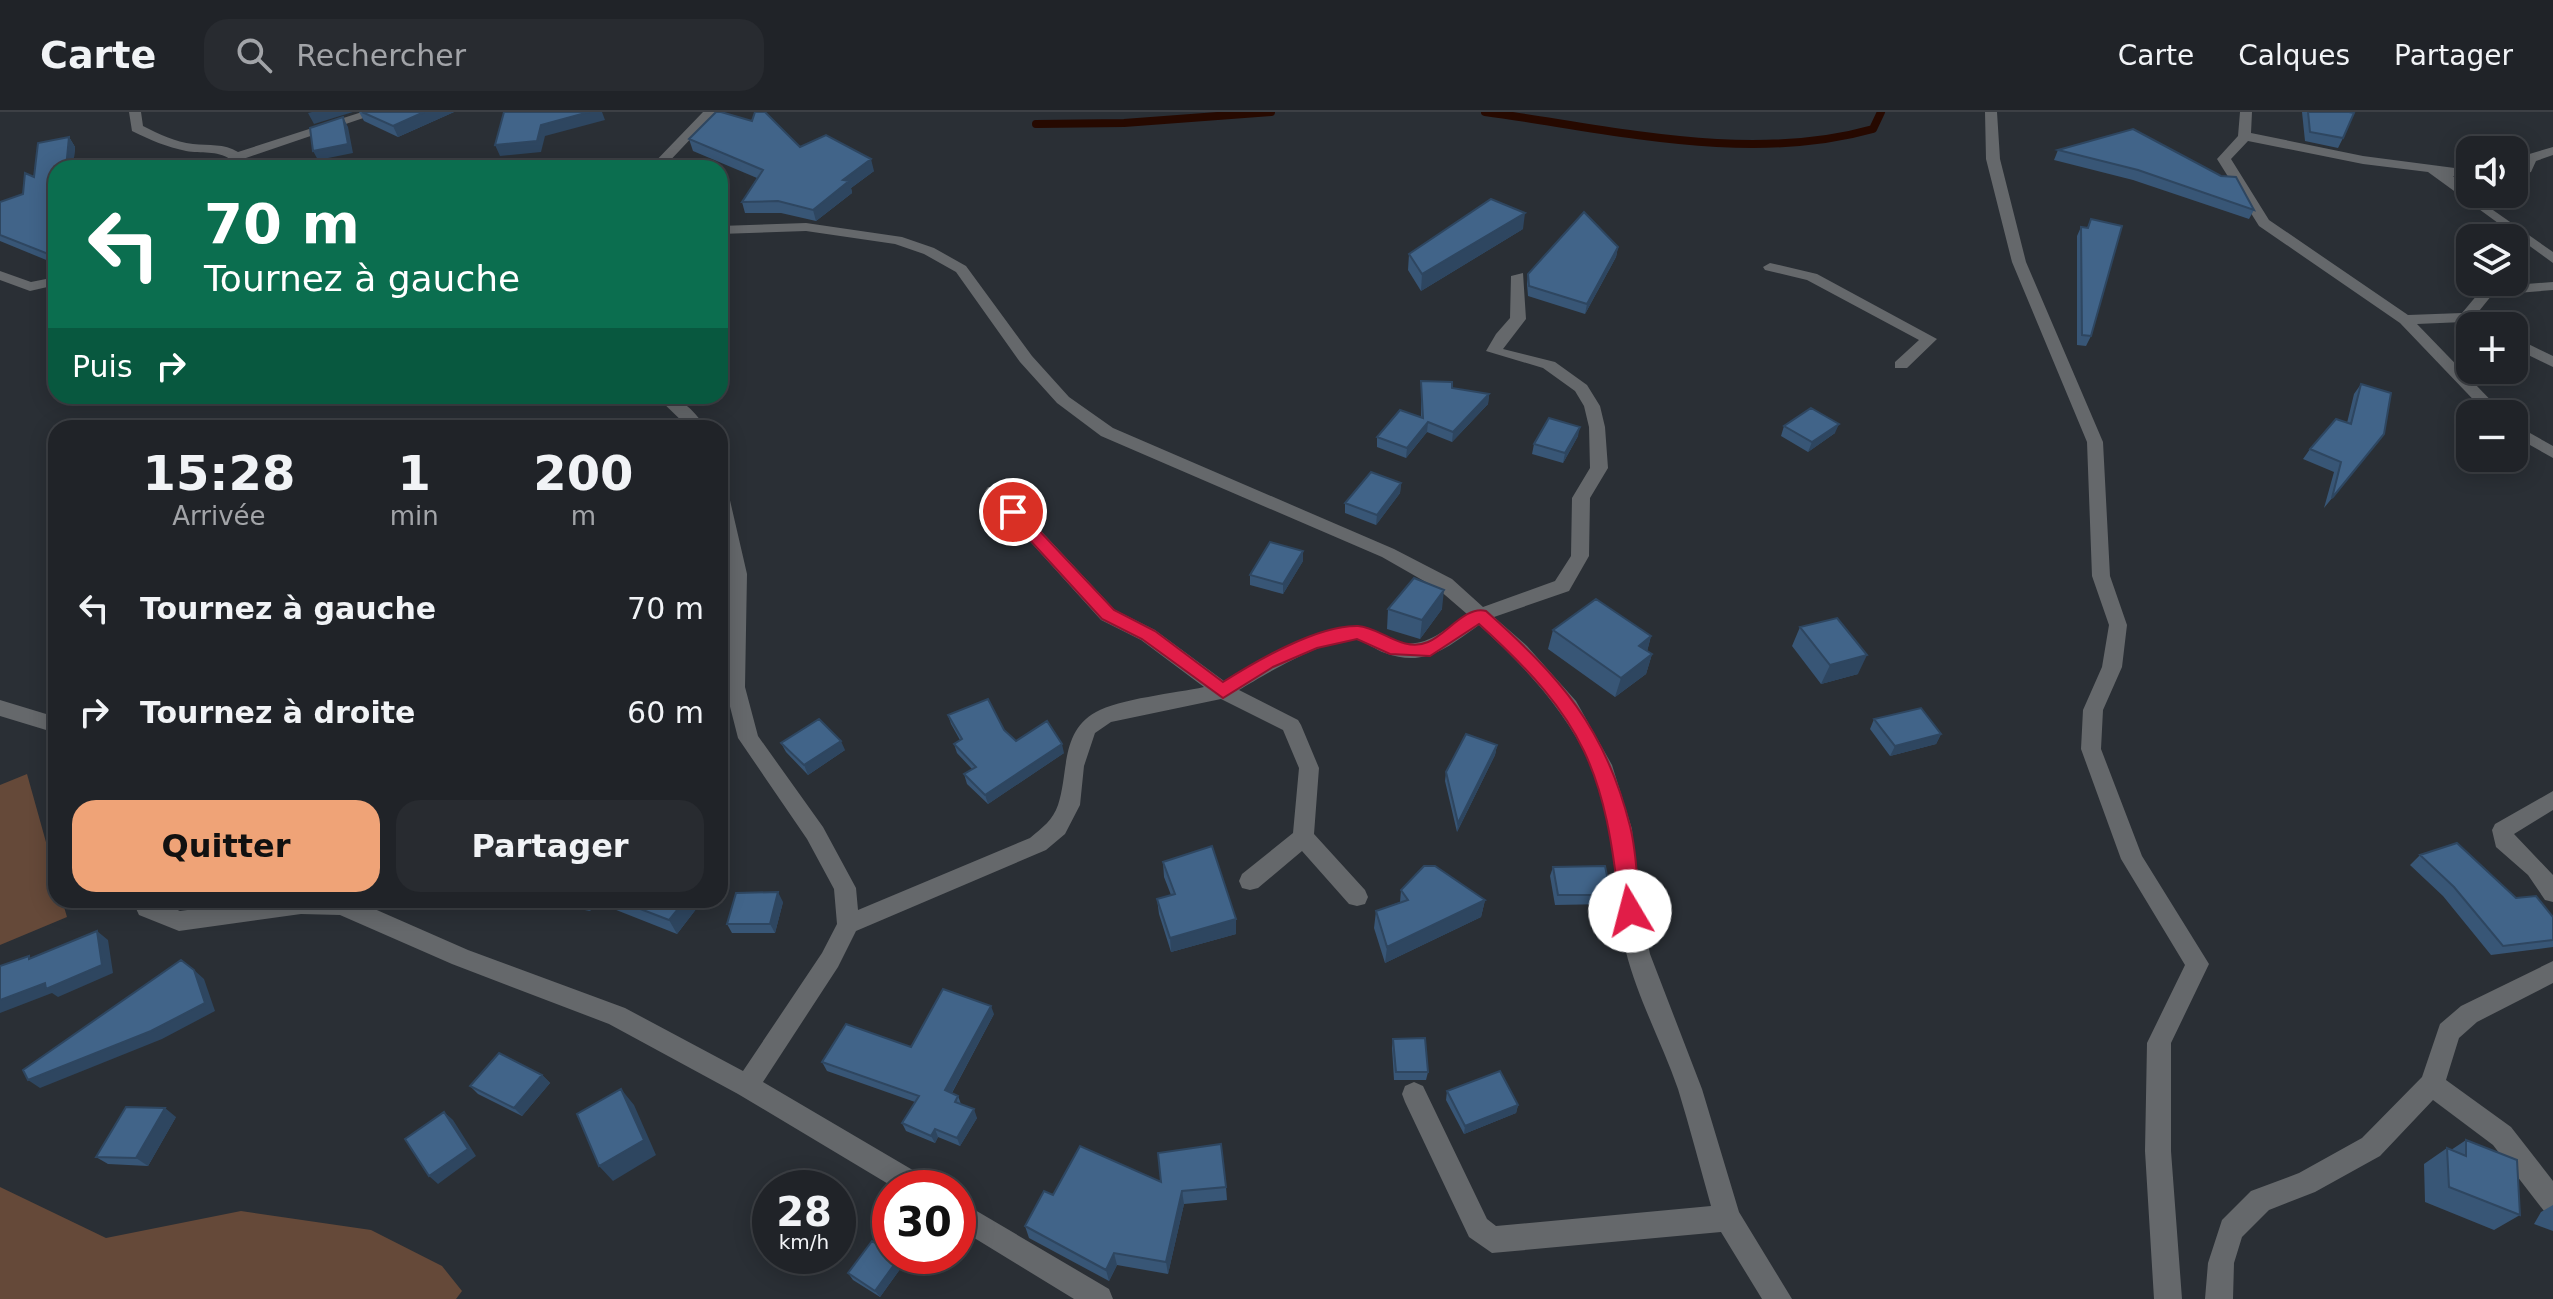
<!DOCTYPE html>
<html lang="fr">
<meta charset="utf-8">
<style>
:root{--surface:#202328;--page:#282b30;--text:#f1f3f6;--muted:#a2a4a8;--line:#3d4045;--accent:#efa377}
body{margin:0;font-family:"DejaVu Sans",sans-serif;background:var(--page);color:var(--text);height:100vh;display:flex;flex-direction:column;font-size:30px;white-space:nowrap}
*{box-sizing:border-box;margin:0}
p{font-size:26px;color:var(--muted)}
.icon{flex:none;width:44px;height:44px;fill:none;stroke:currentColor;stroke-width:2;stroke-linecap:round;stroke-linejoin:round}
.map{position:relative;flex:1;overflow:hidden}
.sheet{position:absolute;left:48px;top:308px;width:680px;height:488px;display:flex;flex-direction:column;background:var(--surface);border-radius:24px;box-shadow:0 4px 20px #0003,0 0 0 2px var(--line)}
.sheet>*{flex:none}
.hud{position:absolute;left:48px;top:48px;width:680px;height:244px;border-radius:24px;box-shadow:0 4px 20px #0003,0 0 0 2px var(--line);background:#0b6e4f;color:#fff;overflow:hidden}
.buttons{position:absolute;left:2456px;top:24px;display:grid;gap:16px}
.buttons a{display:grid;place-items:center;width:72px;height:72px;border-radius:16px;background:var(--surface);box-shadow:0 4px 20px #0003,0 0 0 2px var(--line);font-size:40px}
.speed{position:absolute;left:752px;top:1058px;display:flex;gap:16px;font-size:40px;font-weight:700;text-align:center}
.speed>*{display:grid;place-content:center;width:104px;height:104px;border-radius:50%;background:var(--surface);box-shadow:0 4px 20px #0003,0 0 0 2px var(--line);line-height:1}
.speed small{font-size:20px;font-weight:400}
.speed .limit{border:12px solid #d22;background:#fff;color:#111}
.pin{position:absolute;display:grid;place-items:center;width:68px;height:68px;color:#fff;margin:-34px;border:4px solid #fff;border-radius:50%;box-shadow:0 2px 8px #0007}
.me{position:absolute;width:88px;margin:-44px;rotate:352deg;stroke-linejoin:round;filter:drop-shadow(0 0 6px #0008)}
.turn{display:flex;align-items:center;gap:28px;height:168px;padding:0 24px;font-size:36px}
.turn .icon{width:104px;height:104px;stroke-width:2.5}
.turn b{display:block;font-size:56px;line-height:68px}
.then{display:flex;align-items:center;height:76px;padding:0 24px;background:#0003;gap:16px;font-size:30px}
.eta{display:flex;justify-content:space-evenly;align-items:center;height:136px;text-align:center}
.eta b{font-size:48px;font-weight:600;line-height:56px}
.action{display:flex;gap:16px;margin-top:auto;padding:16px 24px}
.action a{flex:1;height:92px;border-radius:24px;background:var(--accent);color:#111;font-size:32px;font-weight:600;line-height:92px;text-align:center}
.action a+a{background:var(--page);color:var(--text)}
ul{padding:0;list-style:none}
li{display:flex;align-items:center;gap:24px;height:104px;padding:0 24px}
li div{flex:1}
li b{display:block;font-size:30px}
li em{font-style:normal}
header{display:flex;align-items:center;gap:48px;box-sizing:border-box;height:112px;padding:0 40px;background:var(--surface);border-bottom:2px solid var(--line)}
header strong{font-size:38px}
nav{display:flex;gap:44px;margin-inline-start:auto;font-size:28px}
.search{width:560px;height:72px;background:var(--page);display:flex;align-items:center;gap:20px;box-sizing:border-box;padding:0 28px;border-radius:24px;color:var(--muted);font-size:30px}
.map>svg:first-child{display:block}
.green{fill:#654939}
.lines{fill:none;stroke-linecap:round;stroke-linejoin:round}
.stream{stroke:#260900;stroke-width:8}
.minor{fill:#65686b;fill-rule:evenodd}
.wall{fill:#385676}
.shaded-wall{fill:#2e4660}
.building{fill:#416489;stroke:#2e4660;stroke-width:2}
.route{fill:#e11d48;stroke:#92132f;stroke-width:2}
</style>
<header>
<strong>Carte</strong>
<div class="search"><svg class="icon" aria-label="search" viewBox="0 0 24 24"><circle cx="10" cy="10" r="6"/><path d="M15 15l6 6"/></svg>Rechercher</div>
<nav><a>Carte</a><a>Calques</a><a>Partager</a></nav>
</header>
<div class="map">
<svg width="2553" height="1187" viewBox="0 0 2553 1187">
<rect width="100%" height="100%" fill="#2a2f35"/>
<!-- green -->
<path class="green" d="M27 662 56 766V788H62L67 805 0 833V673Z
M0 1075 106 1126 241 1099 371 1118 442 1154 462 1179 456 1187H0Z"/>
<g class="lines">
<!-- stream -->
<path class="stream" d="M1485 0C1610 17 1749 52 1873 17L1881 0
M1036 12 1124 11 1271 0"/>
<!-- minor -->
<path class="minor" d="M129 0H141L143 14C159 22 175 30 193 32 209 34 224 31 238 40L362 0H381L243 47 244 56H232L230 47C217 38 201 42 186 39 167 35 150 28 132 19Z
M703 0H716L663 56H649Z
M1985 0H1997L2000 47 2026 150 2103 330 2110 464 2127 513 2122 555 2103 598 2101 637 2142 744 2209 852 2171 931V1039L2182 1187H2154L2145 1039 2147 931 2185 853 2121 747 2081 637 2083 598 2102 555 2109 513 2092 464 2087 330 2012 150 1986 47Z
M2240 0H2252L2251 21 2363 44 2470 58V66L2453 64 2470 82 2553 140V151L2428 60 2363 52 2248 29 2231 47 2269 108 2408 203 2462 201 2483 176 2488 175 2553 170V178L2492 183 2475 204 2491 214H2472L2463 210 2417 212 2504 302H2487L2400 211 2259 114 2217 47 2238 24Z
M2553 35V43L2536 49 2531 60 2514 65V57L2521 54 2526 43Z
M806 111 902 125 934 136 966 154 1032 244 1069 285 1113 316 1394 437 1452 467 1483 495 1555 469 1571 444 1572 386 1590 356 1589 315 1584 294 1575 279 1543 256 1486 239 1496 222 1510 206 1511 164 1523 161 1526 207 1503 237 1555 250 1587 273 1600 294 1605 315 1608 356 1590 386 1589 444 1569 479 1494 505 1527 534 1576 589 1612 653 1632 717 1637 778 1650 842 1702 977 1739 1100 1792 1187H1762L1721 1120 1492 1141 1469 1125 1405 990 1402 982 1405 974 1414 970 1423 974 1487 1107 1496 1114 1711 1094C1700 1055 1690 1016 1678 977 1662 931 1638 887 1626 840 1616 800 1616 760 1610 719 1598 634 1541 569 1479 513 1448 535 1425 556 1385 541 1376 538 1366 530 1357 528 1328 524 1264 563 1239 578L1298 608 1301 613 1319 656 1314 722 1365 778 1368 785 1365 792 1357 794 1349 792 1302 739 1258 776 1250 778 1242 776 1239 769 1242 762 1293 721 1299 656 1283 618 1221 587 1111 610 1095 621 1084 654 1080 693 1065 722 1046 738 856 819 838 855 763 970 928 1067 932 1076H895L738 982 609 912 452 852 340 803 301 802 179 819 139 803 132 788H154L180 799 261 788H354L468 838 625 896 743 959 822 841 837 812 834 777 807 727 738 626 725 575 729 462 720 423V378L729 384 747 462 745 575 758 624 823 715 856 776 858 798 1030 726C1042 716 1053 708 1058 693 1069 660 1060 620 1096 600 1118 587 1177 581 1204 575L1141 528 1101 508 988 383 985 379 988 375H1000L1115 498 1155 518 1224 569C1263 544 1307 520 1355 515 1365 514 1375 521 1384 525 1420 542 1439 522 1467 502L1438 477 1382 445 1101 324 1057 291 1020 250 956 160 924 142 895 132 806 119 720 122V114Z
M1770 151 1817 162 1937 227 1907 256H1895V250L1919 228 1807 168 1765 158 1763 155Z
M0 159 31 170 56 165V173L30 179 0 168Z
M2514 225 2553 244V255L2514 236Z
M656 284C681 284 692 296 706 316H689Z
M2514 312 2553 334V346L2514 324Z
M0 588 56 605V621L0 604Z
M2553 679V698L2514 722 2553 763V790L2545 788 2528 763 2496 735 2492 718 2495 712Z
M2553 849V871L2477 910 2459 926 2446 968 2511 1015 2553 1069V1103L2544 1099 2493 1033 2433 988 2380 1044 2315 1080 2269 1098 2242 1125 2234 1151 2233 1187H2205L2208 1151 2222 1108 2251 1079 2299 1061 2362 1026 2422 965 2440 912 2461 894Z
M958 1088 1109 1177 1113 1187H1074L958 1116Z"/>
</g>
<!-- wall -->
<path class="wall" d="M359 0H454L398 25 364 9Z
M2302 0H2349L2343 26 2338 36 2305 29Z
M2133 17 2254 98 2249 107 2133 68 2054 48 2058 38Z
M69 25 75 35 73 56H56V152L0 129V90L23 82 34 65Z
M689 27 800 35 874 59 851 76 852 81 816 109 781 101H745L742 90 757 66 693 39Z
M2091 107V224L2086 234 2077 233V124L2081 115 2087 116Z
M1523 117 1421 179 1408 158 1409 142Z
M1618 135 1616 145 1585 202 1528 184 1527 172 1528 162Z
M1421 269 1452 276 1489 282 1488 292 1452 330 1427 320 1406 346 1377 335V325L1421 305Z
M2361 272 2384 322 2324 396 2334 360 2303 347 2310 337 2347 311 2354 282Z
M1784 314 1835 321 1808 340 1781 324Z
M1578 324 1563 351 1532 342 1534 332Z
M1401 371 1400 381 1376 413 1345 401V391Z
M1303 449 1283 482 1250 473V463Z
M1388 497H1442L1420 527 1387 517Z
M1800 515 1858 562 1821 572 1792 534Z
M1553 518 1651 524 1647 539 1652 542 1646 562 1615 585 1548 537Z
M948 603 1016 629 1064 641 988 692 967 672 964 662 972 657 957 641 954 632 960 628 951 612Z
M1874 607 1941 622 1936 632 1890 644 1870 617Z
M781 631 845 638 808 663 786 640Z
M1497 633 1495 643 1457 720 1445 669 1446 660Z
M2420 743 2553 805V835L2491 843 2443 784 2410 753Z
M1163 750 1236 822 1171 840 1159 802 1157 787 1171 783 1164 765Z
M1553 755 1611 783 1608 792 1555 793 1550 764Z
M1401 778 1485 788 1481 805 1385 851 1374 816 1376 799 1400 790Z
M542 788H703L677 822 596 790 590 799 544 790Z
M783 790 775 821H732L727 812Z
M994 902 952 981 958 984 961 992 977 1006 960 1034 938 1025 935 1031 906 1019 902 1011 915 990 827 959 822 950 911 935Z
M1393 927 1428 960 1426 968H1394L1392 936Z
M542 963 550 971 522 1004 478 982 470 974Z
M1447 979 1518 993 1516 1001 1464 1022 1446 988Z
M176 1005 148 1054 108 1052 96 1045Z
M2466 1028 2520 1103 2494 1118 2425 1090 2424 1052 2447 1036 2451 1038Z
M1161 1070 1226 1075 1227 1088 1184 1092 1168 1162 1117 1153 1109 1169 1029 1126 1025 1114Z
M2553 1093V1119L2534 1112 2541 1100Z
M903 1153 880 1185 853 1168 848 1161Z"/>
<!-- shaded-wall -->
<path class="shaded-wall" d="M312 0H353L314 12 308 1Z
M424 0H454L398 25 393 14Z
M589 0H602L605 8 545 24 541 40 500 44 495 33 541 13Z
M343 5 348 15 353 41 318 48 313 39Z
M69 25 75 35 73 56H66Z
M871 47 874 59 851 76 852 81 816 109 813 98 843 68Z
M1525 101 1523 117 1421 179 1422 162Z
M1618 135 1616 145 1585 202 1587 192Z
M1489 282 1488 292 1452 330 1453 320Z
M1428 310 1427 320 1406 346 1407 336Z
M1839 312 1835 321 1808 340 1812 330Z
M1580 315 1578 324 1563 351 1565 341Z
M1401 371 1400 381 1376 413 1377 403Z
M1303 439V449L1283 482V472Z
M1444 478 1442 497 1420 527 1422 508Z
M1651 524 1646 544 1639 534Z
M1652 542 1646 562 1615 585 1621 566Z
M1867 543 1858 562 1821 572 1830 553Z
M1941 622 1936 632 1890 644 1895 634Z
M841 629 845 638 808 663 804 653Z
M1062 632 1064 641 988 692 985 683Z
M1497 633 1495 643 1457 720 1458 711Z
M778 780 783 790 775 821 770 812Z
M582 788H595L596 790 590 799Z
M685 788H703L677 822 669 808Z
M1485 788 1481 805 1385 851 1387 835Z
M1236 807V822L1171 840 1170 826Z
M97 819 108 828 113 861 58 885 52 881 0 901V888Z
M194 858 204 867 215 899 162 927 40 976 28 968Z
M991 894 994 902 949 986 945 978Z
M542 963 550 971 522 1004 514 996Z
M621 977 634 993 656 1043 613 1069 599 1054Z
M1518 993 1516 1001 1464 1022 1465 1014Z
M165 996 176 1005 148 1054 136 1046Z
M974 997 977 1006 960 1034 957 1026Z
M444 1000 453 1008 476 1044 438 1072 429 1064Z
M935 1017 938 1025 935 1031 931 1024Z
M1182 1079 1184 1092 1168 1162 1166 1150Z
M1114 1141 1117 1153 1109 1169 1106 1158Z
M899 1146 903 1153 880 1185 875 1179Z"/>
<!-- building -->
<path class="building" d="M362 0H424L393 14Z
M504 0H589L541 13 537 29 495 33Z
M716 0H721L752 9 755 0H765L800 35 826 23 871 47 843 68 849 69 813 98 778 89 742 90 763 58 689 27Z
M2308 0H2349L2354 1 2343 26 2310 20Z
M343 5 348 32 313 39 310 16Z
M2133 17 2221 64 2236 65 2254 98 2138 58 2058 38Z
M69 25 66 56H56V70L51 73 56 75V145L0 123V90L23 82 25 61 34 65 38 31Z
M1491 87 1525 101 1422 162 1409 142Z
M1584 100 1618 135 1587 192 1529 174 1528 162Z
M2091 107 2122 114 2091 224 2082 223 2081 115 2088 116Z
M1421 269 1452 270V276L1489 282 1453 320 1428 310 1407 336 1377 325 1400 298 1423 306Z
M2361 272 2391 281 2384 322 2332 386 2341 350 2310 337 2336 307 2351 312Z
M1811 296 1839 312 1812 330 1784 314Z
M1549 306 1580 315 1565 341 1534 332Z
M1371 360 1401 371 1377 403 1345 391Z
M1270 430 1303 439 1283 472 1250 463Z
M1414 466 1444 478 1422 508 1388 497Z
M1596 487 1651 524 1639 534 1652 542 1621 566 1553 518Z
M1837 506 1867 543 1830 553 1800 515Z
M988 587 1004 618 1016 629 1047 609 1062 632 985 683 964 662 976 655 954 632 962 627 948 603Z
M1921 596 1941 622 1895 634 1874 607Z
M819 607 841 629 804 653 781 631Z
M1466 622 1497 633 1458 711 1446 660Z
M2457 731 2516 786 2536 784 2553 805V828L2503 834 2454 775 2420 743Z
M1212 734 1236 807 1170 826 1157 787 1175 782 1163 750Z
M1424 754H1435L1485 788 1387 835 1376 799 1408 788 1401 778Z
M1605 754 1611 783H1558L1553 755Z
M778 780 770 812H727L736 781Z
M617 788H685L669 808Z
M97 819 102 853 46 877 45 871 0 888V854L29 844V847Z
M181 848 194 858 205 891 151 919 28 968 23 958Z
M943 877 991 894 945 978 958 984 955 990 974 997 957 1026 935 1017 931 1024 902 1011 919 984 822 950 846 912 911 935Z
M1425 926 1428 960H1396L1393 927Z
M499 941 542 963 514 996 470 974Z
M1500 959 1518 993 1465 1014 1447 979Z
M621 977 644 1028 599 1054 577 1002Z
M126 995 165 996 136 1046 96 1045Z
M444 1000 468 1037 429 1064 405 1027Z
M2466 1028 2517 1048 2520 1103 2449 1075 2447 1036 2466 1044Z
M1221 1032 1226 1075 1182 1079 1166 1150 1114 1141 1106 1158 1025 1114 1044 1079 1053 1083 1080 1034 1161 1070 1158 1041Z
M872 1129 890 1141V1144H895L899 1146 875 1179 848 1161Z"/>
<!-- route -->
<path class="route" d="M1013 394 1018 396 1114 498 1155 519 1223 570C1256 549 1318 513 1358 514 1380 515 1402 541 1428 530 1446 523 1466 493 1486 499 1560 565 1605 615 1630 714 1637 741 1637 771 1640 799L1637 806H1623L1620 799C1605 658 1586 609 1479 512L1430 544 1390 542 1357 527 1317 536 1273 555 1223 586 1142 527 1102 507 1007 403 1005 400Z"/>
</svg>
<div class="buttons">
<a><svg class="icon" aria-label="sound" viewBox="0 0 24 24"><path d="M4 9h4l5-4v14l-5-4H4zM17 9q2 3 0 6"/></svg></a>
<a><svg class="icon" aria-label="layers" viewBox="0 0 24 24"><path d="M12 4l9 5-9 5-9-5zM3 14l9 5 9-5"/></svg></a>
<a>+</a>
<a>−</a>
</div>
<div class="speed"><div>28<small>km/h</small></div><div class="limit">30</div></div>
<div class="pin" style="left:1013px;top:400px;background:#d93025"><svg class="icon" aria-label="arrive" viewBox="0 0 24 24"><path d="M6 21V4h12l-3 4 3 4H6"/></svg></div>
<svg class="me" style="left:1630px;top:799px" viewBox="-20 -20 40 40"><circle r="19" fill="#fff"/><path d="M0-13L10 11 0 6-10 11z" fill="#e11d48"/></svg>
<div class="hud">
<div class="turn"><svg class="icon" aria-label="left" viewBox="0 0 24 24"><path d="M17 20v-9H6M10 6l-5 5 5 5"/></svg><div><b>70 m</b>Tournez à gauche</div></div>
<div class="then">Puis<svg class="icon" aria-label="right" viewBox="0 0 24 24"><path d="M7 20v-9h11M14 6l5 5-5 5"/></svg></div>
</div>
<section class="sheet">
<div class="eta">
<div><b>15:28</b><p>Arrivée</p></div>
<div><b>1</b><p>min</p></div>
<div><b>200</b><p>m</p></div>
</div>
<ul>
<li><svg class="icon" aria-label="left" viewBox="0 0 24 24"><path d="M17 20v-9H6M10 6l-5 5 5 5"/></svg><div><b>Tournez à gauche</b></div><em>70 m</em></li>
<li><svg class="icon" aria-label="right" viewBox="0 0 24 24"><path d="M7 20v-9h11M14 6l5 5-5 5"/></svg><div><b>Tournez à droite</b></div><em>60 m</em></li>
</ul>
<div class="action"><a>Quitter</a><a>Partager</a></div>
</section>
</div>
